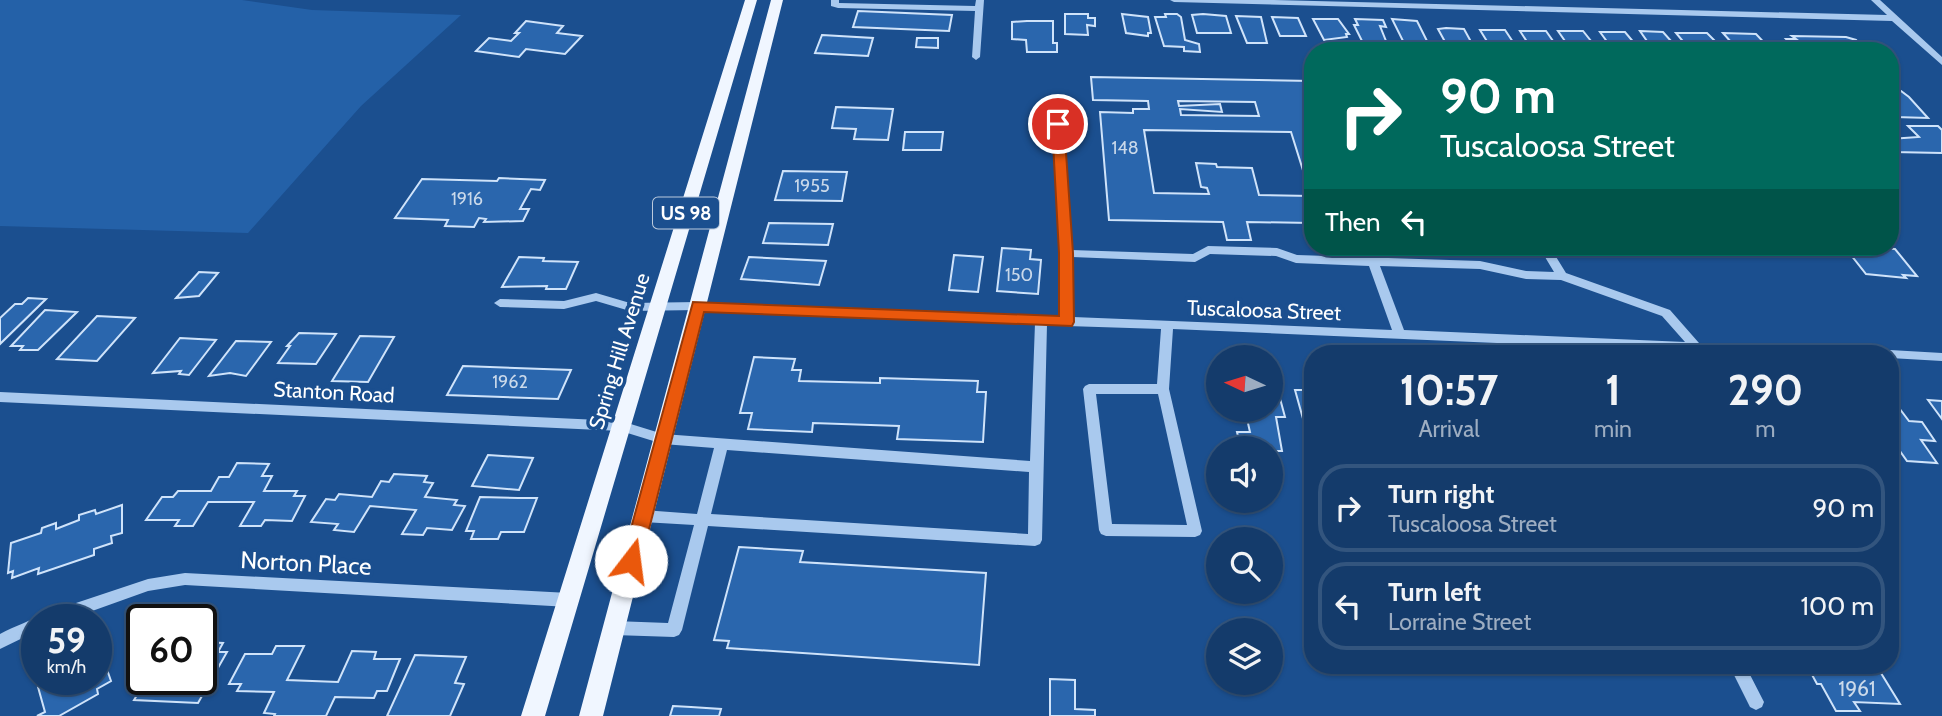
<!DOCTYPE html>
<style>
:root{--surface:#143b6b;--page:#214673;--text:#f1f3f6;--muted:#9dadc1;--line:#33557e}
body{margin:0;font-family:Cabin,sans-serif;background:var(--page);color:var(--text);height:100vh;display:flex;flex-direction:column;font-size:26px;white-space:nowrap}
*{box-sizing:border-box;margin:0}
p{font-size:23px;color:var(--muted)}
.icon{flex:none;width:38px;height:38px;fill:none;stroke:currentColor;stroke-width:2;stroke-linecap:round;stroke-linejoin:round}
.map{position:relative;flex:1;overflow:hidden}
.details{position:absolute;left:1304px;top:345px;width:595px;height:329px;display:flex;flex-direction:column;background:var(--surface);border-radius:28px;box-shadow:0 2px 5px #0004,0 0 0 2px var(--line)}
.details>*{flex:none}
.top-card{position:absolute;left:1304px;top:42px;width:595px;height:214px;border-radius:28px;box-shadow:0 2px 5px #0004,0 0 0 2px var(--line);background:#00695c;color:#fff;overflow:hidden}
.needle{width:46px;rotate:274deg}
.controls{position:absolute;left:1206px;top:345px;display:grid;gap:14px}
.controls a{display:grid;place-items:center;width:77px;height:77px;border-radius:50%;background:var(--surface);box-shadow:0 2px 5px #0004,0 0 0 2px var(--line);font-size:35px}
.speed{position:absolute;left:21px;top:604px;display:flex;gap:14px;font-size:35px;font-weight:700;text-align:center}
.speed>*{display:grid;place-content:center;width:91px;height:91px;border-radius:50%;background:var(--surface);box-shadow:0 2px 5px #0004,0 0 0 2px var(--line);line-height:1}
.speed small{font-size:18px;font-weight:400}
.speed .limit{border:4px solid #111;border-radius:10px;background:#fff;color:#111}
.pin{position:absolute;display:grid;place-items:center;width:60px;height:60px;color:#fff;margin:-30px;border:4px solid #fff;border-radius:50%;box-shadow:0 2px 7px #0007}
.me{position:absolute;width:77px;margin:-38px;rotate:15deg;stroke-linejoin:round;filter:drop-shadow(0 0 5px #0008)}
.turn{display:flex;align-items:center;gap:24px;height:147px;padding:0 21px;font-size:32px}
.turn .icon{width:91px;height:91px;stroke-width:2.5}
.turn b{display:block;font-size:49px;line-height:60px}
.then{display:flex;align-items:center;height:66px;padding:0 21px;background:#0003;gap:14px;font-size:26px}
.eta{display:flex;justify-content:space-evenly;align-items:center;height:119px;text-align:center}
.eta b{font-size:42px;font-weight:700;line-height:49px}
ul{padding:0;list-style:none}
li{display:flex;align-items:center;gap:21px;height:88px;margin:0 14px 10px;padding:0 7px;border:4px solid var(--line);border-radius:28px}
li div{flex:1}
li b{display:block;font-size:26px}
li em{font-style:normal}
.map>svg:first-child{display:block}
.green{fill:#2461a8}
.building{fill:#2a66ad;stroke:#cfe3fa;stroke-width:2;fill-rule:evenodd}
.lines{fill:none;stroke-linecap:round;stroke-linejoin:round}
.minor{fill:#a9c9ee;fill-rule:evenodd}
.major{fill:#f0f6ff;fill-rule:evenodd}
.route{fill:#ea580c;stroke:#983908;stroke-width:2}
.labels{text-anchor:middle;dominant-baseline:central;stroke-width:7;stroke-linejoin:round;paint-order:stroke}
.number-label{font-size:18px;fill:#cad9ea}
.shield{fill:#1b4f8f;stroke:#bbcadd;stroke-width:2}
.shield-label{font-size:19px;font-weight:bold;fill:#fff}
.street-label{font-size:21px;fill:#fff;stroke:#1b4f8f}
.near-number-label{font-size:21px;fill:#cad9ea}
.near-street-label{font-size:24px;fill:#fff;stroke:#1b4f8f}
</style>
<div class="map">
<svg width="1942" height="716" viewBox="0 0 1942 716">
<rect width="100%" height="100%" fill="#1b4f8f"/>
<!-- green -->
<path class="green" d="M0 0H242L312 10 461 15 361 106 248 233 0 226Z"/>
<!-- building -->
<path class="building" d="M858 11 952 15 949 31 853 27Z
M1065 14H1088V18H1095V26L1087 25 1088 35 1065 34Z
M1122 14 1148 17 1151 33H1148V36L1126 33Z
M1165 14H1177L1181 17 1185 40 1199 44 1200 52 1184 51V47L1164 46 1155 17H1166Z
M1203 14 1226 16 1231 33H1197L1192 15Z
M1236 16 1261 17 1267 43H1247Z
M1272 17 1298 18 1306 36H1280Z
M1313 19H1338L1349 34H1346L1347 37 1324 40Z
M1355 19 1383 20 1386 27 1380 26 1386 41H1362L1354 25H1358Z
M1392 19 1417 21 1429 45H1405Z
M526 21 563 26 557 33 582 36 565 54 526 49 519 57 476 51 489 38 511 41 519 33H515Z
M1027 21H1053V43H1057V52H1027L1026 40 1012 39V22Z
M1446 28 1464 29 1475 49H1449L1438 29Z
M1480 30H1505L1519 51H1493Z
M1520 31H1546L1560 51H1533Z
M1558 31H1583L1599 51H1572Z
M1640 31 1663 32 1680 51H1654Z
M1600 32H1625L1641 51H1614Z
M1676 33H1707L1721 47 1709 46 1713 51H1691Z
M1723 33 1756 34 1772 51H1739Z
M822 35 873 38 868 56 815 53Z
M1792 36 1846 37 1856 40 1866 51 1796 50 1786 39H1796Z
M917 38H938V48L916 47Z
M1091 77 1312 81V104H1308L1312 117V223L1247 222 1251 240H1227L1223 222 1109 220 1100 112 1133 113V109H1149L1148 101 1093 100ZM1178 101 1255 102 1259 116 1181 115 1180 109 1222 112 1220 104 1179 106ZM1144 130 1291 132 1311 196 1259 195 1252 168 1217 167 1216 164 1196 163 1201 187 1207 188 1209 194 1154 193Z
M1890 91H1901L1909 97 1928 118 1895 117 1890 111Z
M836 107 893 109 888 140 854 139 856 129 832 128Z
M1908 126H1938L1942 130V153L1893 152 1890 149V139L1919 137Z
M905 132H943L941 150H903Z
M783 171 847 172 842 201 775 200Z
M499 178 545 180 540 190 531 189 520 209H529L523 221 484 222 486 219 479 218 474 227 445 226 448 220 395 218 422 179 497 181Z
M769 223 833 224 828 245 763 243Z
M1856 247 1895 249 1917 276 1903 275 1906 278 1866 274 1851 255 1862 256Z
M1002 248 1031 250 1030 259 1041 260 1038 294 997 291Z
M954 255 983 257 978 292 949 290Z
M519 257 544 258 543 261 578 262 566 289H546L547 286 502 287Z
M749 257 826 261 819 285 741 279Z
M199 272 218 273 199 296 176 298Z
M28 298 46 299 0 344V318L15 304H22Z
M45 310 77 312 38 350H20L23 346H11Z
M97 316 135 318 97 361 57 359Z
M299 333 336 334 316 364 278 363 290 346H287Z
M360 336 394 337 368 382 332 381Z
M180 338 216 340 189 375 179 374 181 371 153 373Z
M236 341 271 342 246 376 230 373 209 376Z
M754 357 795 359 792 370H801L799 381 880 383V378L978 381 977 392H986L983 442 897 439 899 426 813 423 812 432 748 429 752 413H740Z
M463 366 571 370 558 399 447 395Z
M1295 390H1312V433H1307Z
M1270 391H1278L1285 417H1276L1282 451H1270V448H1241L1237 432H1250L1245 410H1270Z
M1890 396 1909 421 1922 422 1935 441 1921 440 1937 463 1907 461 1897 447 1890 446Z
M1928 400 1942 401V419L1939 415Z
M488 455 533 458 519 490 472 486Z
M237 463 269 464 262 476H272L264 491H297L294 496H305L292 521 265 520 261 526H240L254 502H208L193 526H175L179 520H146L162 497H173L178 491H211L219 477H229Z
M394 474 427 476 424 482 433 483 425 497 457 500 454 505 465 506 452 530 427 528 423 535 402 534 416 510 370 506 354 532 334 530 338 524 311 522 326 499 335 500 339 494 372 497 381 481 389 482Z
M480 497 518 498H537L524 532H501L498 539H471L474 531H466Z
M122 505V533L111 536 112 543 94 549V555L38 574 39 568 12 578 13 571 8 573 11 543 41 533 42 528 56 523V529L79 520V515L95 510 96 514Z
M739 547 803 551 800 562 986 573 979 665 727 648 729 641 714 640Z
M201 642 223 643 218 652H227L198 703 134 700 147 679H201Z
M276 646H304L287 680 338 682 352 651 376 652 374 659H400L387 691H377L374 698 335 697 326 716H274L275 714 264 713 274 692 237 691 241 684H229L245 654H272Z
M415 655 466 657 455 683 464 684 450 716H387Z
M103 658 111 681 97 689 98 694 59 716H37L45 712 38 687 53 679H96V662Z
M1810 665H1876L1900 704 1854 702 1860 711H1836L1821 684H1817L1810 671 1814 672Z
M1050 679 1075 680V709L1095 710V716H1050Z
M673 706 691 707 721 709 719 716H670Z"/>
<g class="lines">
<!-- minor -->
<path class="minor" d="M831 0H839V3L975 6 976 0H984L980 57 976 60 972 57 975 11 838 8 831 6Z
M1170 0H1274L1887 15 1871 0H1880L1942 57V65L1892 21 1174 2Z
M1056 95 1061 98 1071 250 1193 254 1208 246 1277 248 1297 255 1480 261 1526 271 1554 272 1539 247H1550L1566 273 1670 310 1699 343 1870 350 1876 354H1754L1173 329 1169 389 1202 531 1200 535 1195 537 1106 536 1101 534 1099 530 1083 389 1085 386 1089 384H1157L1161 329 1067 326 1047 324 1042 540 1040 544 1035 546 708 526 682 630 679 635 674 637 614 635 609 633 606 628 609 623 614 621 668 623 694 525 643 522 638 520 636 516 638 512 643 510 697 514 714 448 663 444 621 431 0 402V392L621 421 663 434 1030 461 1035 323 698 310 630 311 596 301 564 309 500 307 494 303 500 299 564 301 596 293 630 303 698 302 1061 316 1060 253 1051 98ZM1210 254 1276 256 1296 263 1369 266 1392 330 1073 317 1072 257 1195 262ZM1380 266 1480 269 1526 279 1561 280 1662 316 1685 342 1404 330ZM1096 394H1158L1187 525 1112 524ZM727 450 1029 472 1028 534 711 514Z
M1890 350 1942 353V361L1890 358V354H1884Z
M185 573 569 593 574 595 576 600 574 605 569 607 185 585 148 591 67 620H37V631L0 649V634C15 626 32 620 46 613L148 579Z
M1729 665H1745L1764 702 1762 707 1756 710 1750 707Z"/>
<!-- major -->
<path class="major" d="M745 0H757L545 716H521Z
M771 0H783L603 716H579Z"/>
</g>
<!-- route -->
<path class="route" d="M1058 120 1064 124 1073 253 1074 322 1072 326 704 312 641 561 638 567 631 569 625 567 622 561 693 302 1059 316V253L1052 124Z"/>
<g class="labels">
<!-- number labels -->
<g class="number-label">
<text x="1125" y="148">148</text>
<text x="812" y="186">1955</text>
<text x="467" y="199">1916</text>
<text x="1019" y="275">150</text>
<text x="510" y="382">1962</text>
</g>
<!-- shield labels -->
<rect class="shield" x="653" y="197.5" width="66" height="31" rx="5"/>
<g class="shield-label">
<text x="686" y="213">US 98</text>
</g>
<!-- street labels -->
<g class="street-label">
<text transform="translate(1264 310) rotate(2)">Tuscaloosa Street</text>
<text transform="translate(619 351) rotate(-73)">Spring Hill Avenue</text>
<text transform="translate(334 392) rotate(3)">Stanton Road</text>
</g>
<!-- near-number labels -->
<g class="near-number-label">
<text x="1857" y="688">1961</text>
</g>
<!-- near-street labels -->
<g class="near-street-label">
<text transform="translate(306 563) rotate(3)">Norton Place</text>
</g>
</g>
</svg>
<div class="controls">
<a><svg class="needle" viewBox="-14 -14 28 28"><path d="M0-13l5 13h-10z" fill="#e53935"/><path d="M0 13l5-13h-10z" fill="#9dadc1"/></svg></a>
<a><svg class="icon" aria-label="sound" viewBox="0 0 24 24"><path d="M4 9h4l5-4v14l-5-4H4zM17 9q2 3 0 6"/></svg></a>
<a><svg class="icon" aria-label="search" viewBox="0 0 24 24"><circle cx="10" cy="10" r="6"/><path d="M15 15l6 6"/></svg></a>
<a><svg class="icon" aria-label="layers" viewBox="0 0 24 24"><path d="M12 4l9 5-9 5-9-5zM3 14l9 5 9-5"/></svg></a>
</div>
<div class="speed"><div>59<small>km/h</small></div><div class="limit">60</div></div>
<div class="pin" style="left:1058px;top:124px;background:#d93025"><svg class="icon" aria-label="arrive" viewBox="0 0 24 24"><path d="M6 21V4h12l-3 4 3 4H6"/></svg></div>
<svg class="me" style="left:631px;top:561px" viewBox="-20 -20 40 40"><circle r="19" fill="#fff"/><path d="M0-13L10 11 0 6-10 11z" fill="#ea580c"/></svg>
<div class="top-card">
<div class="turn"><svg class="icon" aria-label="right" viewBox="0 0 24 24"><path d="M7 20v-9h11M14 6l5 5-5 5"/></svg><div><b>90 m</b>Tuscaloosa Street</div></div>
<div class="then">Then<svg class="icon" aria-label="left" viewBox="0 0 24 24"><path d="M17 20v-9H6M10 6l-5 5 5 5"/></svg></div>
</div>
<section class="details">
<div class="eta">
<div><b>10:57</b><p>Arrival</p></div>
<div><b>1</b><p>min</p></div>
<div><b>290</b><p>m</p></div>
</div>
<ul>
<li><svg class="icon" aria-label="right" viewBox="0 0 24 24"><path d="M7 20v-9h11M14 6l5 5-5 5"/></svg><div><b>Turn right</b><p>Tuscaloosa Street</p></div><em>90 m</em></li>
<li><svg class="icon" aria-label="left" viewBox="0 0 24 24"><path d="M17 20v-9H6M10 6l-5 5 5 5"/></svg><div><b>Turn left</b><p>Lorraine Street</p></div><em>100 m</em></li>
</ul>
</section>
</div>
